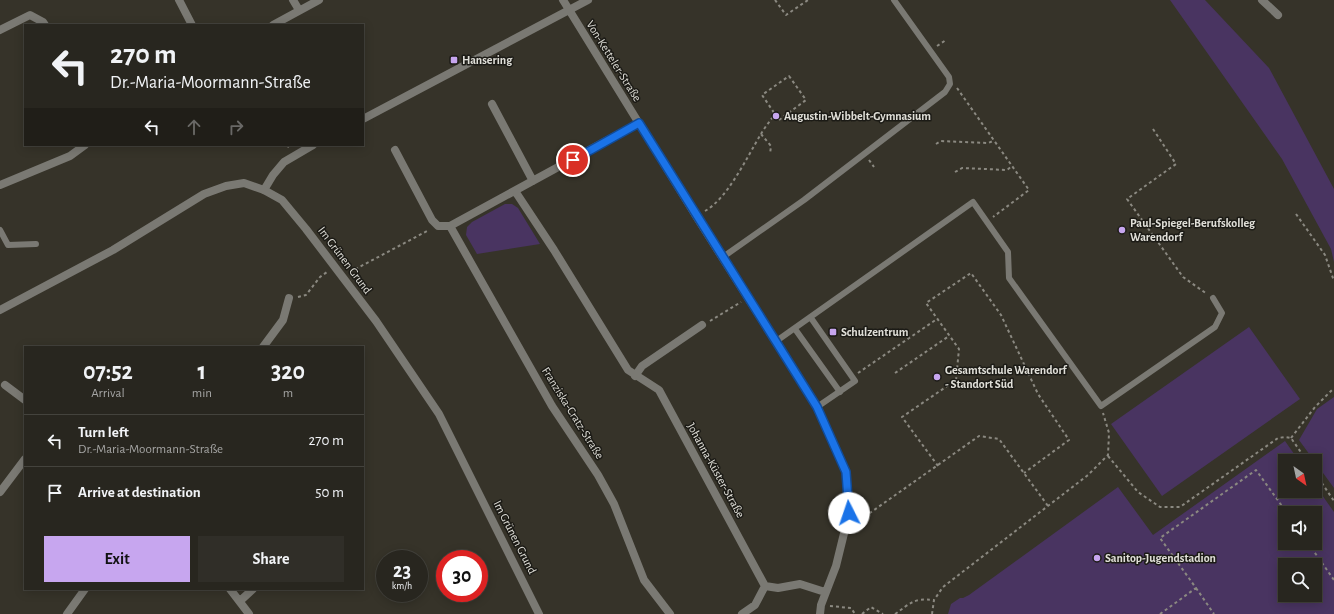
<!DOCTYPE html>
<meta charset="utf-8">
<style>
:root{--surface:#28261f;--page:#302e28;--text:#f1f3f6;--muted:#a5a5a4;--line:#44433d;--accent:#c7a6ef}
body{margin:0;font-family:"Alegreya Sans",sans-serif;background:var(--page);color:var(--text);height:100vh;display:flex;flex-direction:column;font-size:15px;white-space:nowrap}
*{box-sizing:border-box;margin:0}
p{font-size:13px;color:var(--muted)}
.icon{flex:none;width:22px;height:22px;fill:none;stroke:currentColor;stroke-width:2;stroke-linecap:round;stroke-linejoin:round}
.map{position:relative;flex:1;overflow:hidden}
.details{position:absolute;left:24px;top:346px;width:340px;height:244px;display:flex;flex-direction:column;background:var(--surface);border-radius:0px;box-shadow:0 2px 10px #0003,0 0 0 1px var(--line)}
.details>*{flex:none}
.banner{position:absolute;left:24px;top:24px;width:340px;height:122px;border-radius:0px;box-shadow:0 2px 10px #0003,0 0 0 1px var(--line);background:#28261f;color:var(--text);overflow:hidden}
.needle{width:26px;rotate:147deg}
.tools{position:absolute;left:1278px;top:454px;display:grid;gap:8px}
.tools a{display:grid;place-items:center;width:44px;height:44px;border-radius:0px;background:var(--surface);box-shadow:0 2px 10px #0003,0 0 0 1px var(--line);font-size:20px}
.speed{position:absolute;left:376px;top:550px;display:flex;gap:8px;font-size:20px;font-weight:700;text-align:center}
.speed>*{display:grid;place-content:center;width:52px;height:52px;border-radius:50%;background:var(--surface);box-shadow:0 2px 10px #0003,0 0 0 1px var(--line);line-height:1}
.speed small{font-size:10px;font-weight:400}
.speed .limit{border:6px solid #d22;background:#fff;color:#111}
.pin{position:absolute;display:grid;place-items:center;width:34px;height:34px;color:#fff;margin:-17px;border:2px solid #fff;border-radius:50%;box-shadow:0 1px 4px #0007}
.me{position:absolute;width:44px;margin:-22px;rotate:356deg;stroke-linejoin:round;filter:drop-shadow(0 0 3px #0008)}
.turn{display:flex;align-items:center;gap:14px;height:84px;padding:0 20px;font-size:18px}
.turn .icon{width:52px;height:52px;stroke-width:2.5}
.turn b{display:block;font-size:28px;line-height:34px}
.lanes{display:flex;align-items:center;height:38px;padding:0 20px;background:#0003;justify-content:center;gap:20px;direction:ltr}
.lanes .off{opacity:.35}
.eta{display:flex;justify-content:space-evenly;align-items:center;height:68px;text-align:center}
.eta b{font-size:24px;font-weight:700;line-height:28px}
.button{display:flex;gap:8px;margin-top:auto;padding:8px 20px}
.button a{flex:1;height:46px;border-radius:0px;background:var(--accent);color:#111;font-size:16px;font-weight:700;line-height:46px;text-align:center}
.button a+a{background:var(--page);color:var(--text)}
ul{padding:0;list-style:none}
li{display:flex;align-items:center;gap:12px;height:52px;padding:0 20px;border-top:1px solid var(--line)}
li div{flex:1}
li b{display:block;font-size:15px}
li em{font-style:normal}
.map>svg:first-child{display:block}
.green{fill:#493461;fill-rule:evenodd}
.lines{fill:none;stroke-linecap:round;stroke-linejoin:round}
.path{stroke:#8b8981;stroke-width:2;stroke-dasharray:3 3;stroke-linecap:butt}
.service{stroke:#7a7973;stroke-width:6}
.minor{stroke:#7a7973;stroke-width:8}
.tertiary{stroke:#7a7973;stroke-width:8}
.route-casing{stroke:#114b97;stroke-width:10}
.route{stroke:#1a73e8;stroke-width:7}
.poi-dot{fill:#c7a6ef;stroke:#1c1b16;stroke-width:1.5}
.labels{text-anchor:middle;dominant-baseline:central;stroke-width:3;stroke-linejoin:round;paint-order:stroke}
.poi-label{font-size:12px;font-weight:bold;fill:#e0dfd8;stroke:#1c1b16;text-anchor:start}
.street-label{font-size:12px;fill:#e0dfd8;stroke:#1c1b16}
</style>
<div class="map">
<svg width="1334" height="614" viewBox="0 0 1334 614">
<rect width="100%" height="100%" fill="#363329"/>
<!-- green -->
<path class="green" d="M1170 0H1205L1269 68 1334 189V262L1331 249 1282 159Z
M505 204H512L518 208 540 244 477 254 466 235 467 227 472 222Z
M1249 327 1300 399 1162 496 1111 424Z
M1334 397V488L1299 440 1317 409Z
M1285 441 1299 461H1285V491H1315V485L1334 512V614H948L951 604 960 598H963L969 595 1118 487 1153 535ZM1285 513H1315V543H1285ZM1285 565H1315V595H1285Z"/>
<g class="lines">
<!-- path -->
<path class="path" d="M775 0 786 15 808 0
M937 46 946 40
M789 76 806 100 779 120 762 95Z
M957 88 1029 190 993 217
M1153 129 1176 164 1127 199 1183 277 1207 294
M761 134 771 146 770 154
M936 144 941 141 988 143 993 141
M287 145 290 149
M869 160 874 167
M955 172 962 168 1007 170 1012 166
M705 211C728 198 747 157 761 134 765 127 770 121 775 114
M1296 214 1325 255 1334 281
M350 272 429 230
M298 297 306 295 320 277 327 272
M710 321 741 302
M858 373 937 319
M895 373 949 336
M1291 438 1315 407 1334 388
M1108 456 1138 492 1160 507H1180L1278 438 1285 437 1291 438 1307 461
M938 466 902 417 956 380 959 349 926 303 971 273 1001 315 1038 394 1069 440 1024 473
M1315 473 1334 501
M858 514 867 515 979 436 999 439 1048 506
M1308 543 1334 580
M1196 588 1214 614
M830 606 851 608 855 614
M862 614 871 607 883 614
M895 614C911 603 913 598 934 600
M932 614 934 600 943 587 1088 475 1108 455 1109 433 1103 413
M1160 614 1196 588 1160 538 1256 470 1287 513"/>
<!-- service -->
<path class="service" d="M0 230 8 245 36 244
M723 257 804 200 945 92 950 84 949 77 894 0
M811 318 855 381 817 407
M795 329 840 392
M775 342 973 202 1008 252 1009 278 1101 406 1215 327 1222 313 1213 298"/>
<!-- minor -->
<path class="minor" d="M179 0 192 25
M293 0 299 10
M563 0 696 216 817 407 846 472 849 513 836 566 821 605 820 614
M1262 0 1278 15
M273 25 319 0
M0 30 30 15 43 22 45 25
M492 104 533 181
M363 119 588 0
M395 150 432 220 438 226H450L639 123
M0 185 70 156 85 145
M264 190 273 175 284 162 313 145
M515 191 554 250 628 370 659 390 765 586
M450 226 552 406 598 475 614 504 644 580 670 614
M263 347 283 320 289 298
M635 376 642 366 702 325
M5 385 25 400
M0 492 25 459
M765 586 778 588 800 584 825 592
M230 589 249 614
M240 601 253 589
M67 614 85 589
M742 614 755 605 765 586"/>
<!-- tertiary -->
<path class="tertiary" d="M0 310 113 250 204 194 226 186 244 183 264 190 282 200 306 229 376 321 439 414 539 614"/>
</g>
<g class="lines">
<defs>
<path id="route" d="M573 160 639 123 817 407 846 472 849 513"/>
</defs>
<!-- route casing -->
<use href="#route" class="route-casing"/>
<!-- route -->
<use href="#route" class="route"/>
</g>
<!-- markers -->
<g class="poi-dot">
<rect x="450" y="56" width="8" height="8" rx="2"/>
<circle cx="776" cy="116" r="4"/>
<circle cx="1122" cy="230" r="4"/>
<rect x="829" y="328" width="8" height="8" rx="2"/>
<circle cx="937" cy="377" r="4"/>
<circle cx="1097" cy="558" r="4"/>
</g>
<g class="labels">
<!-- poi labels -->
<g class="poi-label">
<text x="462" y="60">Hansering</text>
<text x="784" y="116">Augustin-Wibbelt-Gymnasium</text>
<text x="1130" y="223">Paul-Spiegel-Berufskolleg<tspan x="1130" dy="14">Warendorf</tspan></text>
<text x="841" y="332">Schulzentrum</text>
<text x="945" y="370">Gesamtschule Warendorf<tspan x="945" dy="14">- Standort Süd</tspan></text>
<text x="1105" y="558">Sanitop-Jugendstadion</text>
</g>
<!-- street labels -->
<g class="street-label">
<text transform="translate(614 61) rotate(58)">Von-Ketteler-Straße</text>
<text transform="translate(345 260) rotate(53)">Im Grünen Grund</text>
<text transform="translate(573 413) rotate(58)">Franziska-Cratz-Straße</text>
<text transform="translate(716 470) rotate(61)">Johanna-Küster-Straße</text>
<text transform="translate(515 537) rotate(63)">Im Grünen Grund</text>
</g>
</g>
</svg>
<div class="tools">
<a><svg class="needle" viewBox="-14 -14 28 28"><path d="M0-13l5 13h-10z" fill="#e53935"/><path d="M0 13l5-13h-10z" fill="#a5a5a4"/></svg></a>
<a><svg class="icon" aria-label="sound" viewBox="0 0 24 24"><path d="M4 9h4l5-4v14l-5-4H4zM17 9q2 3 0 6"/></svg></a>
<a><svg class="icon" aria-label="search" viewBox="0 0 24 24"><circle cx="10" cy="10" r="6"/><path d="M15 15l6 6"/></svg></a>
</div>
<div class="speed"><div>23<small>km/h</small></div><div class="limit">30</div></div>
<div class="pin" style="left:573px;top:160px;background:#d93025"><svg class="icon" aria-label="arrive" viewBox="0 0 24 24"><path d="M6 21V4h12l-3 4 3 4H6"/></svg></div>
<svg class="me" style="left:849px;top:513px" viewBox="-20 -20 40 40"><circle r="19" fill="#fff"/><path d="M0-13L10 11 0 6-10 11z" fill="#1a73e8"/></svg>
<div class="banner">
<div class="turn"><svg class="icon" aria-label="left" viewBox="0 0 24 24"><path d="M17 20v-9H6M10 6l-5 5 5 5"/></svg><div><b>270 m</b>Dr.-Maria-Moormann-Straße</div></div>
<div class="lanes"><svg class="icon" aria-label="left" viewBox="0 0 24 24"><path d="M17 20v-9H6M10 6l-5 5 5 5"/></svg><svg class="icon off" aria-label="ahead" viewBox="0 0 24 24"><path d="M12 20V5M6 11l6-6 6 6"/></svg><svg class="icon off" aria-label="right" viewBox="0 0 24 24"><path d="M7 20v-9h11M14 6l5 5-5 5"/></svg></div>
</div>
<section class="details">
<div class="eta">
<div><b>07:52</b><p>Arrival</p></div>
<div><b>1</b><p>min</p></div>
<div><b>320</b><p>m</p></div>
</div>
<ul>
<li><svg class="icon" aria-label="left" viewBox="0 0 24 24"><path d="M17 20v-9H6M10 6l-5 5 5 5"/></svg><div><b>Turn left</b><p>Dr.-Maria-Moormann-Straße</p></div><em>270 m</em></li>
<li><svg class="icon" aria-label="arrive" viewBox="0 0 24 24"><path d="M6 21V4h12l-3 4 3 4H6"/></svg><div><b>Arrive at destination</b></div><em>50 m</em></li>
</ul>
<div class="button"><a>Exit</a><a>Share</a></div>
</section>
</div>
